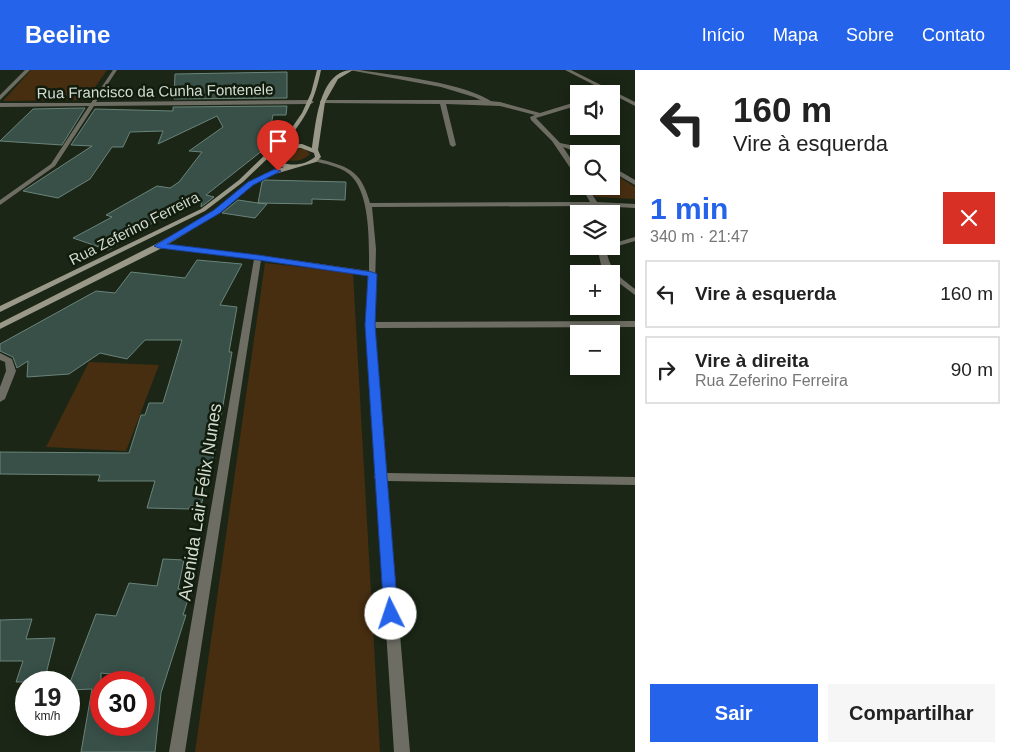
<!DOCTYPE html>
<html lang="pt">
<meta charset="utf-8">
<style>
:root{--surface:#fff;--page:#f6f6f6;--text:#222;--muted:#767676;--line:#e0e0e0;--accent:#2563eb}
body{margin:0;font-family:Arial,sans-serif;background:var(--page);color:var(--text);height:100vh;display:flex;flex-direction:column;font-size:19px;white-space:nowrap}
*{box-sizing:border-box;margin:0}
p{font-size:16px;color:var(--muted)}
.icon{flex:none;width:28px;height:28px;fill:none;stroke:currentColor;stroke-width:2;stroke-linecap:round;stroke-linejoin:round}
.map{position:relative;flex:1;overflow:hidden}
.side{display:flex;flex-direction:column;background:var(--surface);width:375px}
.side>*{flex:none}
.guide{background:#fff;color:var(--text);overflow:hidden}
.fabs{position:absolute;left:570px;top:15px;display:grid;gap:10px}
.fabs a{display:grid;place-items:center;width:50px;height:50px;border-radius:0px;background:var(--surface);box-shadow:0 2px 12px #0003;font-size:25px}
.speed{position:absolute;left:15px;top:601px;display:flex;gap:10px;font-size:25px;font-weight:700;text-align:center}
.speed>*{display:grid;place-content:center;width:65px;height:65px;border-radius:50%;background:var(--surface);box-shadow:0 2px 12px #0003;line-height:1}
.speed small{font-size:12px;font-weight:400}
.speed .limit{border:8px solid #d22;background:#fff;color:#111}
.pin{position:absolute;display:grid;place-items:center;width:42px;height:42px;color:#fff;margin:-51px -21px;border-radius:50% 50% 50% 0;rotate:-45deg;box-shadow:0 0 5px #0007}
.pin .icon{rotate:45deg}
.me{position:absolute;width:55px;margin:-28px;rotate:356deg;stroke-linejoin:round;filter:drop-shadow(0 0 4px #0008)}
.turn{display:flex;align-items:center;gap:18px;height:105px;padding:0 15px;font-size:22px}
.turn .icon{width:65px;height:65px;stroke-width:2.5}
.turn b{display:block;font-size:35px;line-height:42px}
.round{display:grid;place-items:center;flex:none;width:52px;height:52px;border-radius:0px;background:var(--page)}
.summary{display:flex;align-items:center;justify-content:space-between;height:85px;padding:0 15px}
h1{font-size:30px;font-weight:700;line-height:38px;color:var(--accent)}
.button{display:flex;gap:10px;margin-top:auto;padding:10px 15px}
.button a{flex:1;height:58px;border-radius:0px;background:var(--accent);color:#fff;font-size:20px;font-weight:700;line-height:58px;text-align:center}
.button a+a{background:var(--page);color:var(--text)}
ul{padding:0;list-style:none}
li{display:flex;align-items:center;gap:15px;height:68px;margin:0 10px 8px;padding:0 5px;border:2px solid var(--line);border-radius:0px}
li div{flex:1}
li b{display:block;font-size:19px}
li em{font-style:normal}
header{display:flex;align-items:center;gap:30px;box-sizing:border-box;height:70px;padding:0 25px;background:var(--accent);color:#fff}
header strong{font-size:24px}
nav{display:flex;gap:28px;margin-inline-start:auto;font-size:18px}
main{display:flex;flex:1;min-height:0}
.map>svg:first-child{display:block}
.green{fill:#472e11}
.building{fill:#385048;stroke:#6a847b;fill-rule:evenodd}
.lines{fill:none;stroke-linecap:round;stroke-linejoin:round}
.service{fill:#6e6d64;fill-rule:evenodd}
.minor{fill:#6e6d64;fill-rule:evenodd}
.secondary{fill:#9a9989;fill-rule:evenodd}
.route{fill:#2563eb;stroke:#184099}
.labels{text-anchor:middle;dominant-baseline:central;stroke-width:5;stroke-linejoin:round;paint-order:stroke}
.far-street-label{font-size:15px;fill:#d4dcd2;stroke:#111c0d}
.street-label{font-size:18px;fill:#d4dcd2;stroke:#111c0d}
</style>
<header>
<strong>Beeline</strong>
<nav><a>Início</a><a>Mapa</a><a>Sobre</a><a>Contato</a></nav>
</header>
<main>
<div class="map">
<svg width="635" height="682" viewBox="0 0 635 682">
<rect width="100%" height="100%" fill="#1b2616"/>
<!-- green -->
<path class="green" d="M31 0H107L86 30 3 31Z
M286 78 305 79 310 84C302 93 286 92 276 87L277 81Z
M611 102 635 117V129L595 127 589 116H611Z
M265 193 353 203 380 682H195Z
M89 292 159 295 126 381 46 377Z"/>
<!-- building -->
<path class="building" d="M287 2V28L174 29 175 4Z
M287 36 286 45H273L268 71 263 80 206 125 214 127 201 137 202 128 179 141 174 140 108 180 73 168 112 147 106 145 157 116 170 118 179 112 202 82 189 81 223 57 217 46 158 74 163 61 130 62 123 77H112L90 109 58 128 23 121 92 76 71 75 95 39 173 41V37Z
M81 38H85L62 75 0 71 33 39Z
M265 110 346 112 345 130 312 129V134L258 133 267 134 255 148 222 143 238 130 258 133 262 112Z
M197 190 242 194 220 235 237 237 229 282H232L217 371 201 436H190L189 439 147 438 155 411H98L100 405 0 404V382L129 383 141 345H145L149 333H163L182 270H145L127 289 100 283 69 304 27 307 28 291 17 298 13 287 0 281V274L96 221 115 223 131 202 185 208Z
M163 489 184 490 178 519 191 520 183 545H186L161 623 155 682H81L92 619 69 620V615L96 544 116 546 129 513 157 516ZM101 603 144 608V655H101Z
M32 549 26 569 55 568 44 612H16L23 591H0V550Z"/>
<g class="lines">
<!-- service -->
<path class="service" d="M349 0H360C396 6 464 12 494 33L489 34 474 27 441 17Z"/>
<!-- minor -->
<path class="minor" d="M25 0H30L0 30V25Z
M113 0H117L96 32 311 30 314 32 311 34 94 36 55 96 0 135V130L51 94 89 36 0 37V33H91Z
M565 0H571L635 32V36Z
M322 30H479L500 32 540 43 579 31V35L536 48 560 73 570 75 592 84H583L563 77 579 101V109L577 108 552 71 531 50 530 47 535 45 500 36 446 34 456 75 453 77 450 75 440 34 320 33V31Z
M315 88C347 96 361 99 370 133L590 132 581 116H587L597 132 635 134V138L598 136 599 144H591L592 136 372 137 376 179 374 252 635 251V257L375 258 387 403 635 407V415L387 411 410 682H394L376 410 374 407 376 405 366 255 368 206 261 190 185 682H169L254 189 159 178 155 176 159 174 258 185 369 201C369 176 371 121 349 104 339 96 325 94 313 91L312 90Z
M611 96 635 110V115L611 101Z
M635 167V171L611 178 607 176H611V174Z
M597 176H605C611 202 615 203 635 219V225L611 207V204H608L601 195Z
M0 283 12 289 16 301 5 329 0 332V317L6 301 5 292 0 290Z"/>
<!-- secondary -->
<path class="secondary" d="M317 0H321C315 30 304 54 281 75L302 74 312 78C316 53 319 0 353 0L338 9 325 32 318 80 321 87 316 92 268 106 253 115 219 143 162 178 0 259V253L156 174 215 141 249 113 264 104 284 97 277 95 267 89 243 112 205 141 0 242V236L201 139 239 110 268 82 270 79 273 78 291 59 302 43 311 23ZM285 78H301L314 83 315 87C303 97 284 97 272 87L275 81Z"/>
</g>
<!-- route -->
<path class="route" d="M275 99 281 101 253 115 220 143 167 174 258 185 372 202 377 204 375 255 398 544 396 549 391 551 386 549 384 544 365 255 368 206 258 190 159 178 154 176 214 140 248 112Z"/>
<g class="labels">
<!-- far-street labels -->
<g class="far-street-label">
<text transform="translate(155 21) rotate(-1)">Rua Francisco da Cunha Fontenele</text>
<text transform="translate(134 158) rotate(-27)">Rua Zeferino Ferreira</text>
</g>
<!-- street labels -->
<g class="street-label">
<text transform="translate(200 432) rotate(-81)">Avenida Lair Félix Nunes</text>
</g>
</g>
</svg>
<div class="fabs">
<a><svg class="icon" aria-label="sound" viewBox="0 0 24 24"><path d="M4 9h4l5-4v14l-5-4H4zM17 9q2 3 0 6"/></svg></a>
<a><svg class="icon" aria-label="search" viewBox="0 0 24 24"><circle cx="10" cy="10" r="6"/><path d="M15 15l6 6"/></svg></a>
<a><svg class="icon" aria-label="layers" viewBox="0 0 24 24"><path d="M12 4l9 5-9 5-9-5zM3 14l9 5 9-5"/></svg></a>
<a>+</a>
<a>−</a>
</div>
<div class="speed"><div>19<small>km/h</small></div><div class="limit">30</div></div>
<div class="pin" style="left:278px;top:101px;background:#d93025"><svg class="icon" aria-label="arrive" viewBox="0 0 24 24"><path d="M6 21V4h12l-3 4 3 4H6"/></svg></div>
<svg class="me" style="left:391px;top:544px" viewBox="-20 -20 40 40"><circle r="19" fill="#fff"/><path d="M0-13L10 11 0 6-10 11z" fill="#2563eb"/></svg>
</div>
<section class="side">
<div class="guide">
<div class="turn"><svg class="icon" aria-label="left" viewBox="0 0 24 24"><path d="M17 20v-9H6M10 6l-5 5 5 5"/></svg><div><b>160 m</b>Vire à esquerda</div></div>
</div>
<div class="summary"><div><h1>1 min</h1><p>340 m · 21:47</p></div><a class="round" style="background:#d93025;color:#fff"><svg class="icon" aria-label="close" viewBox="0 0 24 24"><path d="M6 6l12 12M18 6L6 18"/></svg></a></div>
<ul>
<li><svg class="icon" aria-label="left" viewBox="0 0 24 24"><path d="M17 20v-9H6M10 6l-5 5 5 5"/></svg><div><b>Vire à esquerda</b></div><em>160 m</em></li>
<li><svg class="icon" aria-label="right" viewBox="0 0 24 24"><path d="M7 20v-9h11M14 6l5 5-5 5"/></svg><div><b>Vire à direita</b><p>Rua Zeferino Ferreira</p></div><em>90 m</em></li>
</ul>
<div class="button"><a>Sair</a><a>Compartilhar</a></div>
</section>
</main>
